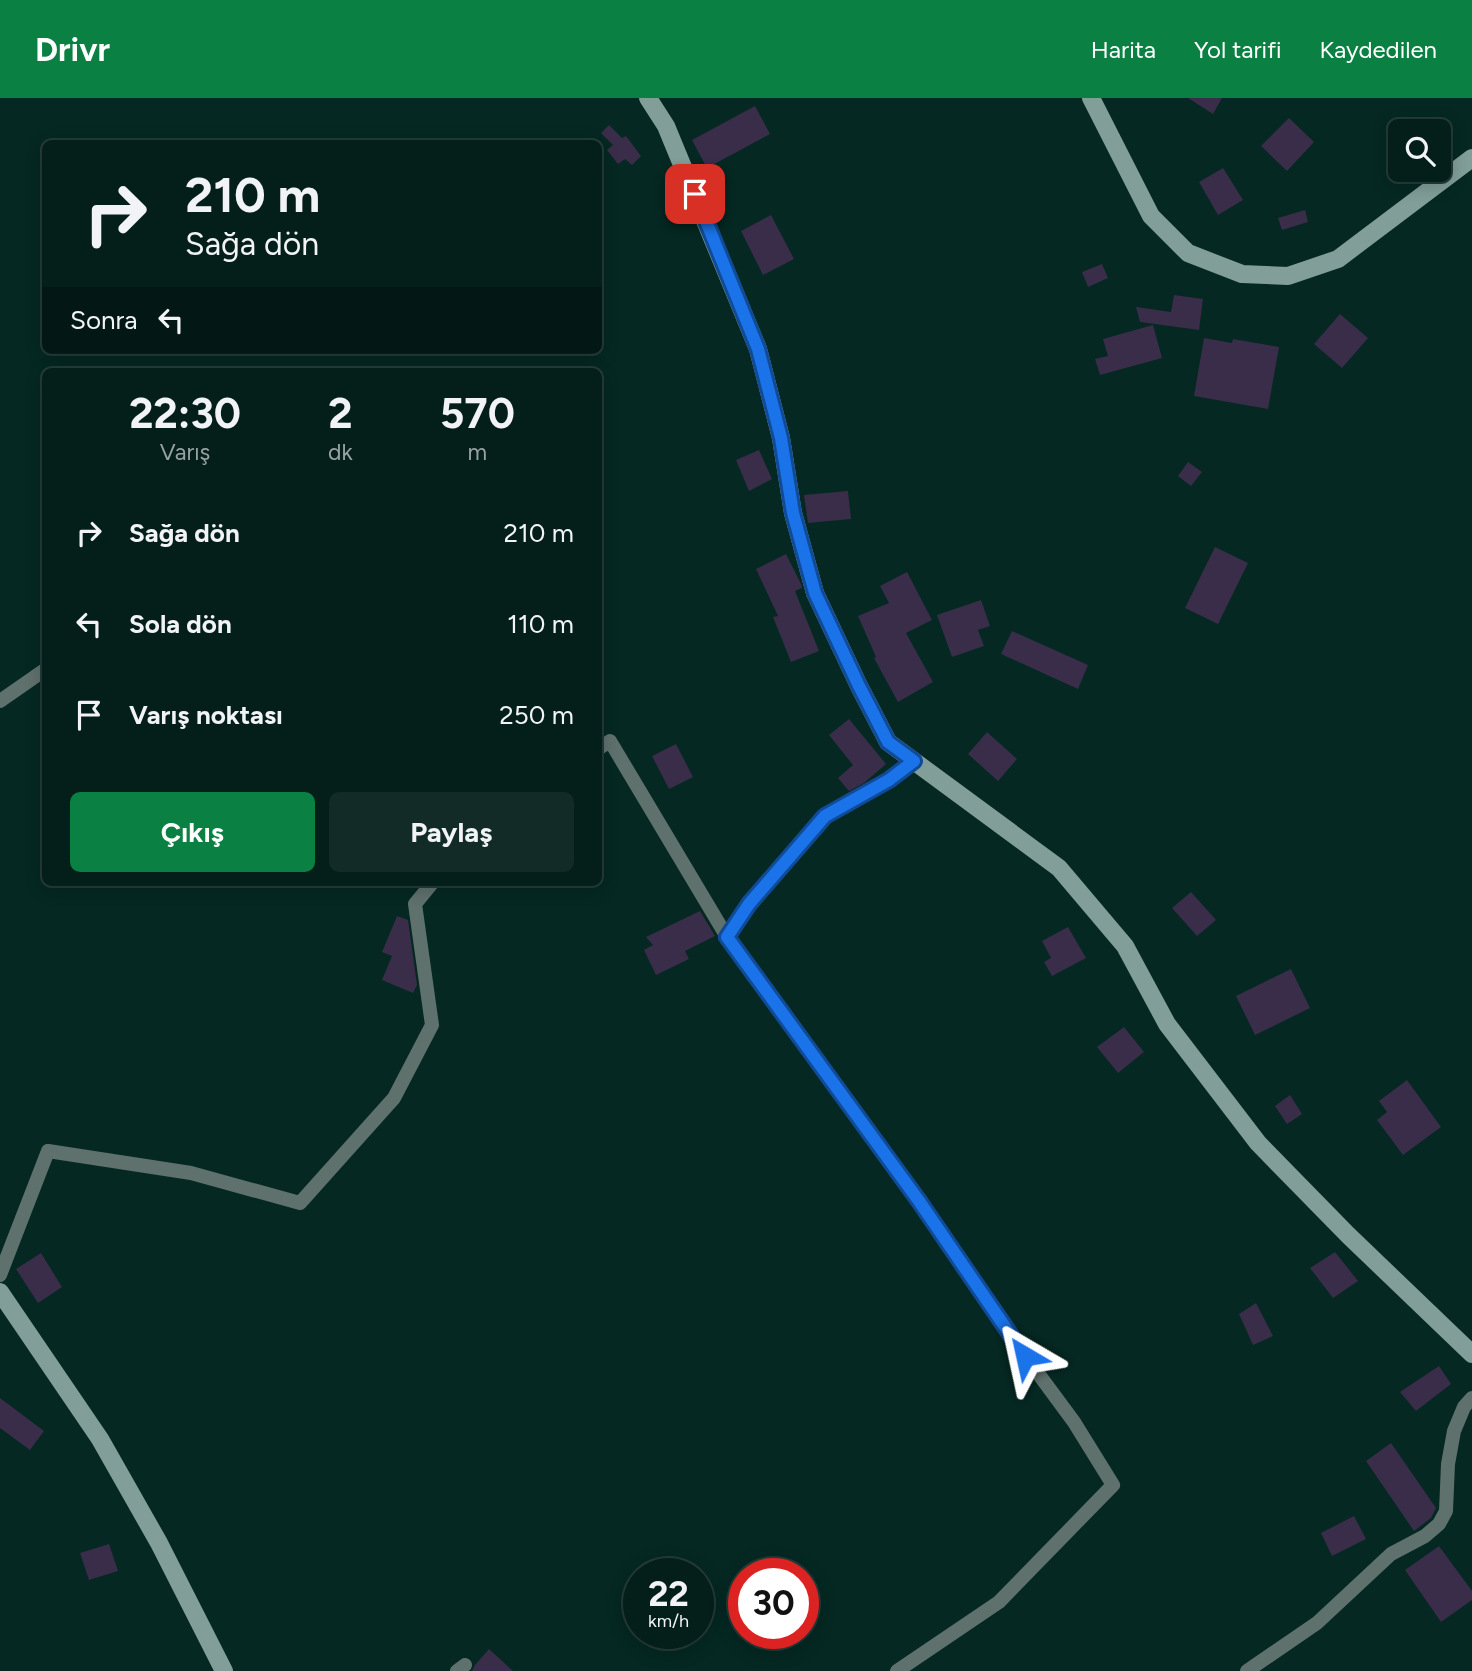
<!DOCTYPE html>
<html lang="tr">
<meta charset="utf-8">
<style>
:root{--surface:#041e1a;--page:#122b27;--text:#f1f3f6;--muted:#97a2a2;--line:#253c39;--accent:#0b8043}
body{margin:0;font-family:Figtree,sans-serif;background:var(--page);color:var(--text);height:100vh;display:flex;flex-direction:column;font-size:26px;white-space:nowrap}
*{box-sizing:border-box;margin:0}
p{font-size:23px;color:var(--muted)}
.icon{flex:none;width:38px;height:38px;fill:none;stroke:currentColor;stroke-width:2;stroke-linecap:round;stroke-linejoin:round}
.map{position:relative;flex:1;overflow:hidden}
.drawer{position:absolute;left:42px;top:270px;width:560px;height:518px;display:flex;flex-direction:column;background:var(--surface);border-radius:10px;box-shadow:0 4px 18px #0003,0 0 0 2px var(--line)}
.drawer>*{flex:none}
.guide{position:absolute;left:42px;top:42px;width:560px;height:214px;border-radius:10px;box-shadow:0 4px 18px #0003,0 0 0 2px var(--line);background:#041e1a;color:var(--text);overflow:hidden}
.controls{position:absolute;left:1388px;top:21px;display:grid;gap:14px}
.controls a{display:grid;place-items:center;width:63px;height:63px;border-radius:10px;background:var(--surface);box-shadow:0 4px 18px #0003,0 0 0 2px var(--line);font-size:35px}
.speed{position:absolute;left:623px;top:1460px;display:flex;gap:14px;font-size:35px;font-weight:700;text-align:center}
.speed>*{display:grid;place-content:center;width:91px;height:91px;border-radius:50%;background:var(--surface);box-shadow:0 4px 18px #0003,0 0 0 2px var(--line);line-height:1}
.speed small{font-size:18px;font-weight:400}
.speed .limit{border:10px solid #d22;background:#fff;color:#111}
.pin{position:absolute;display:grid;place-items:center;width:60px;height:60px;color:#fff;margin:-30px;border-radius:14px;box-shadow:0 4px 10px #0006}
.me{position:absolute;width:77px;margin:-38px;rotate:324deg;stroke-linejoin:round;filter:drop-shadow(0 0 5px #0008)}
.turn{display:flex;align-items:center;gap:24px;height:147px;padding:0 28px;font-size:32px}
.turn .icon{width:91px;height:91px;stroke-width:2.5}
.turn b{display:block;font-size:49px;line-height:60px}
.then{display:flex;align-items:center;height:66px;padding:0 28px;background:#0003;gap:14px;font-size:26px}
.eta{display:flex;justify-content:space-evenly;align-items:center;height:119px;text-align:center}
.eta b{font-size:42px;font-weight:700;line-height:49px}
.primary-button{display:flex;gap:14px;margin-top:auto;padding:14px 28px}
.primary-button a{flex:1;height:80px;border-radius:10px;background:var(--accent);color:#fff;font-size:28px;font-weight:700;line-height:80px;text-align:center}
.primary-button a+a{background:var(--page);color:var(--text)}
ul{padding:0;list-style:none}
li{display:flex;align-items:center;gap:21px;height:91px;padding:0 28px}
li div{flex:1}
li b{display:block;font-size:26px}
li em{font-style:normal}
header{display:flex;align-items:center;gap:42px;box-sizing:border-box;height:98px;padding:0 35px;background:var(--accent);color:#fff}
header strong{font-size:33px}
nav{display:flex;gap:38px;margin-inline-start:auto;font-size:24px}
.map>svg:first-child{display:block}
.building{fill:#392d49}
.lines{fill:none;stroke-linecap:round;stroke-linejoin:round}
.street{stroke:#5f716d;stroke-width:14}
.secondary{stroke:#819e98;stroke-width:18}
.route-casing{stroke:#114b97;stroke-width:18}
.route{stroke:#1a73e8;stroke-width:12}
</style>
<header>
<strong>Drivr</strong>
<nav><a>Harita</a><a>Yol tarifi</a><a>Kaydedilen</a></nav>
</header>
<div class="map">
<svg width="1472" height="1573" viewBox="0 0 1472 1573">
<rect width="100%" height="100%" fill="#052822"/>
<!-- building -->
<path class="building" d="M1188 0H1222L1213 16Z
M755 8 770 36 707 70 692 42Z
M1289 20 1314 44 1287 73 1261 48Z
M609 27 622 40 626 38 641 58 632 67 625 61 618 66 607 52 613 47 601 35Z
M1223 70 1243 102 1218 117 1199 84Z
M1305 112 1308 124 1282 132 1278 120Z
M771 117 794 161 763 177 741 133Z
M1102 166 1108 180 1088 189 1082 174Z
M1174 197 1203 201 1199 232 1140 224 1136 209 1171 214Z
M1340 216 1368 240 1342 270 1314 246Z
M1153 227 1162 260 1100 277 1095 261 1108 258 1103 241Z
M1204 240 1232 245 1233 241 1279 249 1268 311 1194 298Z
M759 352 772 381 749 393 736 362Z
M1188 364 1202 374 1191 388 1178 378Z
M848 393 851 421 808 425 804 397Z
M1215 449 1248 465 1218 526 1185 510Z
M786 456 801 486 802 490 795 493 819 553 791 564 773 519 778 518 756 471Z
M907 474 932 522 906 535 933 584 898 604 874 560 876 559 858 518 889 505 880 488Z
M981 502 990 528 978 532 984 548 952 559 937 517Z
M1012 533 1088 567 1078 591 1001 556Z
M849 621 886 666 864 685 849 693 838 680 853 667 829 637Z
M987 634 1017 661 998 683 968 656Z
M676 646 693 679 669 691 652 658Z
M1191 794 1216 822 1197 838 1172 810Z
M700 813 715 838 685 853 689 861 656 877 644 852 653 847 646 839Z
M397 818 408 822 417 887 413 895 382 882 392 858 382 854Z
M1068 829 1086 860 1052 878 1044 864 1051 860 1042 843Z
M1291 871 1310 910 1255 937 1236 898Z
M1124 929 1144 954 1118 975 1097 949Z
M1407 982 1441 1029 1403 1057 1377 1022 1387 1014 1379 1003Z
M1290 997 1302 1016 1287 1026 1275 1008Z
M1335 1154 1358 1183 1333 1200 1310 1170Z
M41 1155 62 1189 38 1205 16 1171Z
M1256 1205 1273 1238 1253 1247 1239 1216Z
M1439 1268 1451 1286 1416 1313 1400 1294Z
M0 1300 44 1333 30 1352 0 1330Z
M1391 1345 1436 1410 1431 1420 1414 1433 1366 1363Z
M1354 1418 1366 1441 1332 1458 1321 1435Z
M109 1446 118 1473 89 1482 80 1455Z
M1439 1448 1472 1493V1502L1441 1524 1405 1472Z
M489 1551 513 1573H472L475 1567Z"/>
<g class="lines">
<!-- street -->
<path class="street" d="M0 603 46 571
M598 651 610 643 727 839
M0 1177 48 1053 191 1075 300 1105 394 1000 432 927 415 806 433 784
M457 1573 465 1567
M897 1573 999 1504 1113 1387 1074 1324 1009 1236 919 1103 727 839 749 805 825 717 889 682 914 663
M1247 1573 1317 1525 1391 1456 1425 1438 1439 1426 1446 1413 1448 1366 1454 1333 1464 1309 1472 1300"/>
<!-- secondary -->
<path class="secondary" d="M648 0 666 28 758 251 781 340 793 415 815 495 859 588 888 644 1059 770 1125 848 1167 926 1258 1045 1348 1137 1472 1256
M1091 0 1151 118 1188 155 1242 176 1288 178 1338 161 1472 60
M0 1194 100 1341 159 1445 224 1573"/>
</g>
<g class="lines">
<defs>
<path id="route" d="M695 96 758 251 781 340 793 415 815 495 859 588 888 644 914 663 889 682 825 718 749 806 727 839 919 1103 1025 1258"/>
</defs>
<!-- route casing -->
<use href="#route" class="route-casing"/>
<!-- route -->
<use href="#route" class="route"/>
</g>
</svg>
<div class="controls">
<a><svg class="icon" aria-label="search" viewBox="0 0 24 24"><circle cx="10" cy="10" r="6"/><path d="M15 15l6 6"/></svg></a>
</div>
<div class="speed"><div>22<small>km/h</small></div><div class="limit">30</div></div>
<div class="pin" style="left:695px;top:96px;background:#d93025"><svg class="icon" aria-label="arrive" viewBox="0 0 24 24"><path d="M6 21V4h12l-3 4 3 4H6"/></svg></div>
<svg class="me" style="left:1025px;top:1258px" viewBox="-20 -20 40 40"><path d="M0-17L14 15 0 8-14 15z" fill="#1a73e8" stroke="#fff" stroke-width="4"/></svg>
<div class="guide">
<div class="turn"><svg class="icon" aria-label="right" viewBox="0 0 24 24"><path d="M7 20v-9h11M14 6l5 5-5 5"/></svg><div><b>210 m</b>Sağa dön</div></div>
<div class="then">Sonra<svg class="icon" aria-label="left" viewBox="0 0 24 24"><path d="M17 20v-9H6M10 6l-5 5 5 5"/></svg></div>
</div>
<section class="drawer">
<div class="eta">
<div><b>22:30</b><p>Varış</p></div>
<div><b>2</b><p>dk</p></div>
<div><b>570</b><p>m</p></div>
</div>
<ul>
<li><svg class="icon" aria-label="right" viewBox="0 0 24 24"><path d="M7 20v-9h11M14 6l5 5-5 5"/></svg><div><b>Sağa dön</b></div><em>210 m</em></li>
<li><svg class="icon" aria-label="left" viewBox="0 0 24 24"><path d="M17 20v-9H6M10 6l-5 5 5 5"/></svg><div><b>Sola dön</b></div><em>110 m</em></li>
<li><svg class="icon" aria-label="arrive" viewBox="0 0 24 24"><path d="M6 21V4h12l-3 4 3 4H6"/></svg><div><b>Varış noktası</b></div><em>250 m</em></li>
</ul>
<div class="primary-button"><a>Çıkış</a><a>Paylaş</a></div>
</section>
</div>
